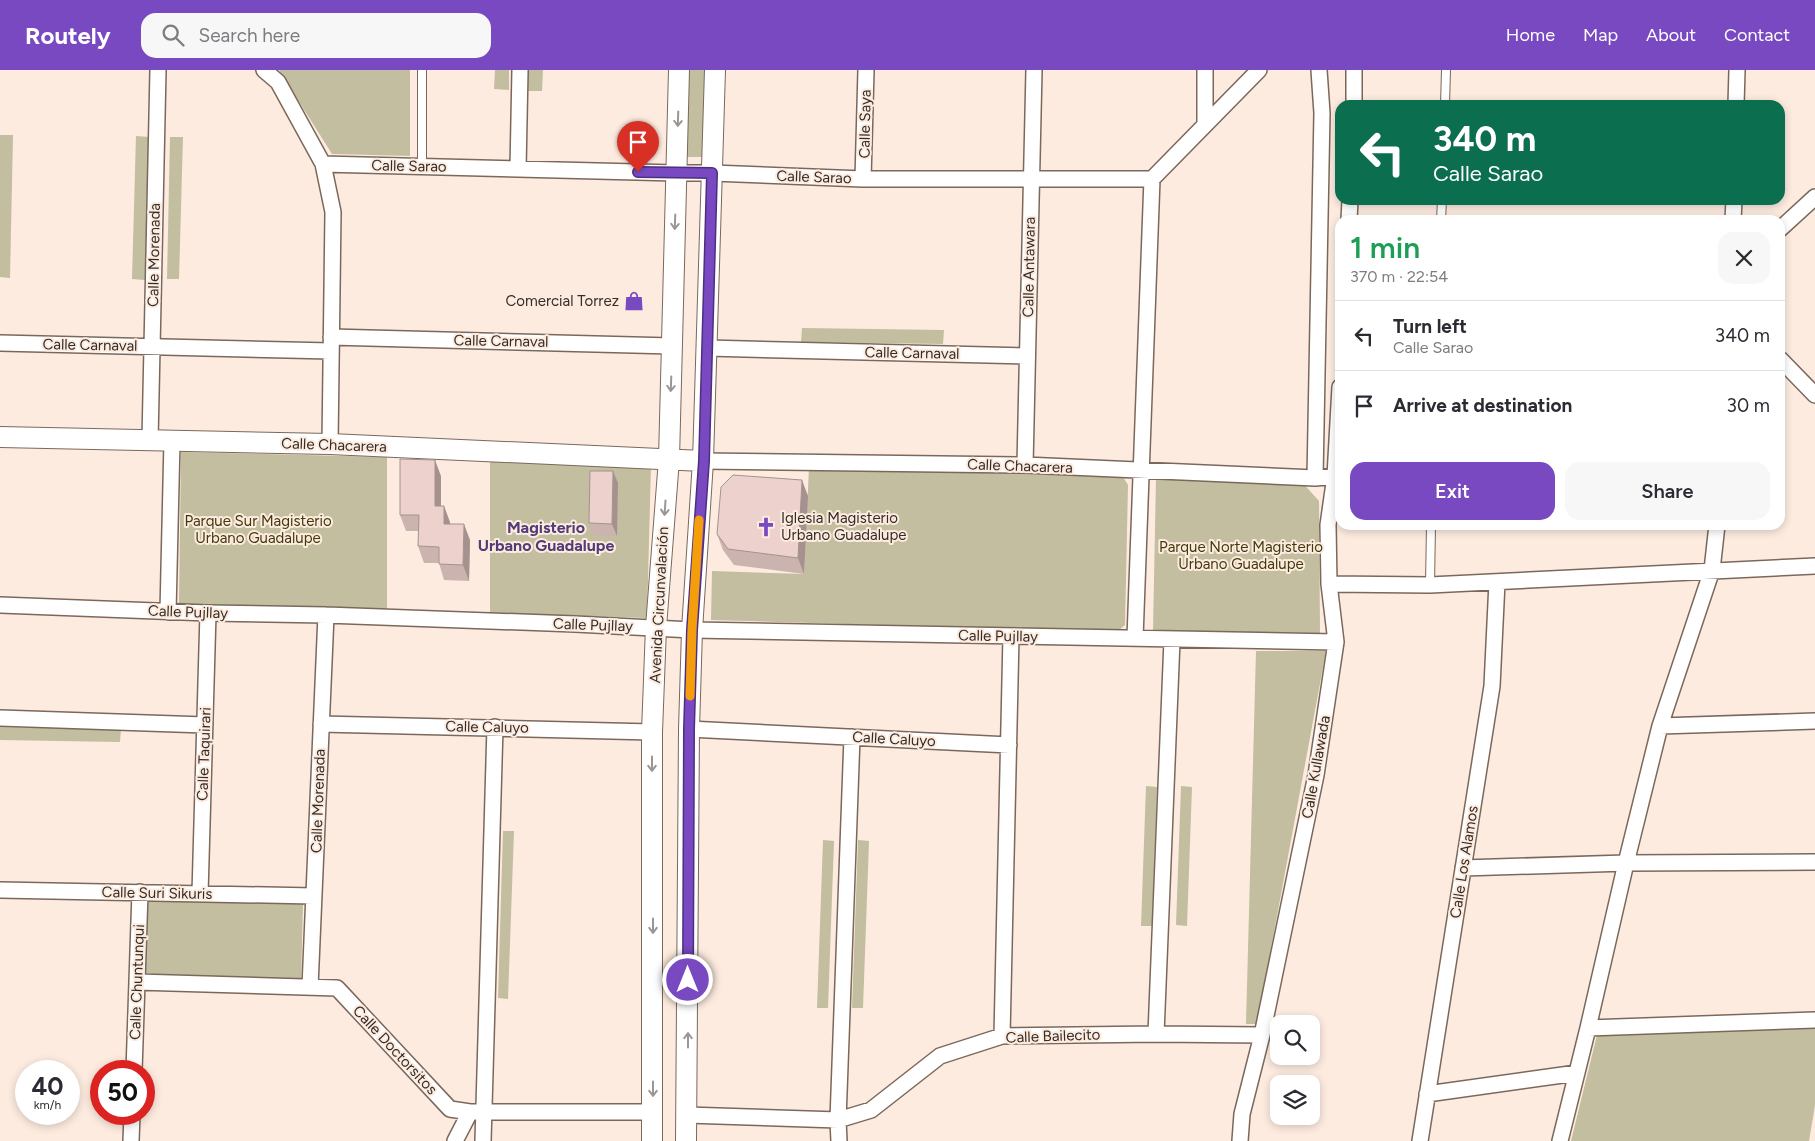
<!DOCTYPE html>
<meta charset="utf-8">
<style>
:root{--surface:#fff;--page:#f7f7f7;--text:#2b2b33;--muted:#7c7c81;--line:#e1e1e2;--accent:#7949c1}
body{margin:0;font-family:Figtree,sans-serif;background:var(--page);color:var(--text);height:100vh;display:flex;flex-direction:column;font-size:19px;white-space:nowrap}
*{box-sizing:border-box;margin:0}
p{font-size:16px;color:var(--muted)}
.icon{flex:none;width:28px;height:28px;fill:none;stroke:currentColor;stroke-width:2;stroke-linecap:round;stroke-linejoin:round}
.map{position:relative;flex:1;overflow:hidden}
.details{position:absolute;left:1335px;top:145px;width:450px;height:315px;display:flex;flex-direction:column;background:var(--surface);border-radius:15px;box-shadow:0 2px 8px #0003}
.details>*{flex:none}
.top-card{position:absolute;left:1335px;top:30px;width:450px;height:105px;border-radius:15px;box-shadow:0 2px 8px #0003;background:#0b6e4f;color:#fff;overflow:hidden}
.buttons{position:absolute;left:1270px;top:945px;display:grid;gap:10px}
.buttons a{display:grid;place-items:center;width:50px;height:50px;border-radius:10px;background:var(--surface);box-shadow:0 2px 8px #0003;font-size:25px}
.speed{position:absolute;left:15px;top:990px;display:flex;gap:10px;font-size:25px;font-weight:700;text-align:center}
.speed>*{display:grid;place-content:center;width:65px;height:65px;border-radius:50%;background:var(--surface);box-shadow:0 2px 8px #0003;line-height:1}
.speed small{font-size:12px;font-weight:400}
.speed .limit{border:8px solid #d22;background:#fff;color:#111}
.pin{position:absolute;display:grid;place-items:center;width:42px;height:42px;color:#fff;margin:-51px -21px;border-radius:50% 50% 50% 0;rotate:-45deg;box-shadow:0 0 5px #0007}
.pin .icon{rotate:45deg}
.me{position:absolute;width:55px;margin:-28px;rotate:0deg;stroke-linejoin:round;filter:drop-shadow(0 0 4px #0008)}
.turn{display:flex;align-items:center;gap:18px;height:105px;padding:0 15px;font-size:22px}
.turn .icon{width:65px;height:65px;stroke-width:2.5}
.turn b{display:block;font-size:35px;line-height:42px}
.round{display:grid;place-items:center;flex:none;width:52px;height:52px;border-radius:15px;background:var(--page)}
.headline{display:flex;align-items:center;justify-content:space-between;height:85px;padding:0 15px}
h1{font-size:30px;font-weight:600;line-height:38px;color:#1e9e55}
.cta{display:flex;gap:10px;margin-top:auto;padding:10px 15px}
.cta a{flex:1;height:58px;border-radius:15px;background:var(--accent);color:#fff;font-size:20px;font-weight:600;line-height:58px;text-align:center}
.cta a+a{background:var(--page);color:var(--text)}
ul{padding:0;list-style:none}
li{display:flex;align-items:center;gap:15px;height:70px;padding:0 15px;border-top:1px solid var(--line)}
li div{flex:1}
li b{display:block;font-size:19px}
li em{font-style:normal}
header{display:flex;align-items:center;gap:30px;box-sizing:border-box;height:70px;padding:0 25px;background:var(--accent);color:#fff}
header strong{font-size:24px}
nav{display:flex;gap:28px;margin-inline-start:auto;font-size:18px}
.search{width:350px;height:45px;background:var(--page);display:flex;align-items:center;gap:12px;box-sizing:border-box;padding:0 18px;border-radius:15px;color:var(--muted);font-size:19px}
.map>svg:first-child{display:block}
.green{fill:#c2be9f}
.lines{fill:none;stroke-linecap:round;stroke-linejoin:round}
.service-casing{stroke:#7b685b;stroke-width:10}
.minor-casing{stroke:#7b685b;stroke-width:18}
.secondary-casing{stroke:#7b685b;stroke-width:22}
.service{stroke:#fff;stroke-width:8}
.minor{stroke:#fff;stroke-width:15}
.secondary{stroke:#fff;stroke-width:20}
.wall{fill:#cbb4af}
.shaded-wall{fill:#a5928f}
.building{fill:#ecd1cc;stroke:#a5928f}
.oneway{stroke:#9a9693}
.route-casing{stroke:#4f2f7d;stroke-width:12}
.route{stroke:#7949c1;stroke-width:9}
.slow{stroke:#f59e0b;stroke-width:9}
.labels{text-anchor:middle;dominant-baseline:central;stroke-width:4;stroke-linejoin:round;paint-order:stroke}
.street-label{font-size:15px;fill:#342c27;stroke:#fdebdf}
.poi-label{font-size:15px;fill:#342c27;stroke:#fdebdf;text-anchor:end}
.park-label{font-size:15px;fill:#403a0b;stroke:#fdebdf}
.neighbourhood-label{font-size:16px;font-weight:bold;fill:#513c78;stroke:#fdebdf}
</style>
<header>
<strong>Routely</strong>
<div class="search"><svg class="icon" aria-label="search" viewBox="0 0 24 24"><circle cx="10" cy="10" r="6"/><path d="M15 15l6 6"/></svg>Search here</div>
<nav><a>Home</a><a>Map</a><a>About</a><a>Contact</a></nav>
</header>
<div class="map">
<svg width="1815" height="1071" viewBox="0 0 1815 1071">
<rect width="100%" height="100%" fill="#fdebdf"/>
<!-- green -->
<path class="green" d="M279 0H410V86L332 84Z
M495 0H509V20L494 19Z
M528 0H543L542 21H528Z
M688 0H707L705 87H685Z
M0 65H13L10 208 0 207Z
M136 66 149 67 145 210 132 209Z
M170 67H183L179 209H167Z
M802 258 944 260 943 274 801 272Z
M181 382 387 387V540L179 534Z
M490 390 651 395 647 548 490 543Z
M809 397 1123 407 1128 415 1125 555 1117 562 711 550 712 501 804 504Z
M1156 408 1301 411 1319 431 1320 563 1153 561Z
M1256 581H1326L1257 954H1246Z
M0 657 121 659 120 672 0 670Z
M1146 716 1157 717 1152 856H1141Z
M1181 716 1192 717 1187 856 1176 855Z
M503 761H514L508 929 498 928Z
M823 770 834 771 828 938H817Z
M858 770 869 771 863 938H852Z
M144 829 303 834 301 911 142 905Z
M1815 957V1035L1809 1071H1571L1597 965Z"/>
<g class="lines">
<defs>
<path id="service" d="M1445 35 1446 0
M422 96V0
M1441 150 1442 130
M1430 515 1431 455"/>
<path id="minor" d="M264 0 278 12 323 94 333 142 330 374
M1354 35V0
M1736 35 1737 0
M1205 55V0
M323 94 676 103H712L863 109H1152L1259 0
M518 99 520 0
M863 109 866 0
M1349 150 1350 130
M1733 150 1734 130
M1780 159 1815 127
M331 267 672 276
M0 273 331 281
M707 278 1026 286
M1780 289 1815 325
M150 370 158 0
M703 391 1025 395 1315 408 1335 406
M1025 395 1034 0
M1315 408 1322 43 1319 0
M1329 514 1430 515 1815 496
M0 535 208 543 326 545 575 554 692 560 1336 572
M168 542 172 371
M1135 568 1152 109
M0 648 205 655
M321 654 652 662
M1660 656 1815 651
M689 659 1009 675
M1463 798 1626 793 1815 792
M0 820 314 826
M200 824 208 543
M137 912 337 918 450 1039 470 1042H653
M310 917 326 545
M1588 958 1815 950
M1156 964 1172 570
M1002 966 1011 566
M134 1001 140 822
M1427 1024 1577 1003
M687 1045 838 1050 871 1040 940 986 1002 966 1156 964 1262 965
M131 1071 132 1044
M455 1071 470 1042
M483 1071 495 657
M839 1071 838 1050 852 667
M1240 1071 1242 1044 1262 965 1316 705 1336 572 1329 514 1328 455 1335 406 1340 317
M1420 1071 1492 616 1497 512
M1560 1071 1588 958 1626 793 1660 656 1712 500 1717 455"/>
<path id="secondary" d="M0 367 330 374 703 391
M652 1071V662L656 557 669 389 679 0
M686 1071 689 659 692 560 703 391 715 0"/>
</defs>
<!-- service casing -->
<use href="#service" class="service-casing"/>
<!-- minor casing -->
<use href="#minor" class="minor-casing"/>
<!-- secondary casing -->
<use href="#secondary" class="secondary-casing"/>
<!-- service -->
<use href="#service" class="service"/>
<!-- minor -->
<use href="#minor" class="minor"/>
<!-- secondary -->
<use href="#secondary" class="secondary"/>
</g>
<!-- wall -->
<path class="wall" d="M441 406V436H444L450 454 470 470 469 511 444 510 439 493H424L418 476 419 461H406L400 445Z
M618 413 617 466 593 465 589 453Z
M808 426 804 504 734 495 723 480 717 464Z"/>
<!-- shaded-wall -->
<path class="shaded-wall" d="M435 390 441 406V452L435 436Z
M613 401 618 413 617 466 612 454Z
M802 410 808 426 804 504 798 488Z
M444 436 450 452V470L444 454Z
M464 454 470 470 469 511 463 495Z"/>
<!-- building -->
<path class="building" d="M400 389 435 390V436H444V454H464L463 495 439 494V477L418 476 419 445H400Z
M590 401H613L612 454 589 453Z
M733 405 802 410 798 488 728 479 717 464 721 417Z"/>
<!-- one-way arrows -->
<defs><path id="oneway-shaft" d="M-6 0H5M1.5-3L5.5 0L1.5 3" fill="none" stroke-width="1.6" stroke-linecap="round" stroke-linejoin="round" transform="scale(1.25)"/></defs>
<g class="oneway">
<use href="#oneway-shaft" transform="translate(678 49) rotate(92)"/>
<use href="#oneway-shaft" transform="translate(675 152) rotate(92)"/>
<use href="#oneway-shaft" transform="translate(671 314) rotate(92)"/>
<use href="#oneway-shaft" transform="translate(665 438) rotate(94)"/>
<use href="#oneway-shaft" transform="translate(652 694) rotate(90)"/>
<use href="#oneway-shaft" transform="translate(653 856) rotate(90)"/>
<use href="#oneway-shaft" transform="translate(688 970) rotate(-90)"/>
<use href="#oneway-shaft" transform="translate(653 1019) rotate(90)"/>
</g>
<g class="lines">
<defs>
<path id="route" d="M638 102 712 103 704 391 692 560 689 659 688 910"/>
</defs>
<!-- route casing -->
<use href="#route" class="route-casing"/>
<!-- route -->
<use href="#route" class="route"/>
<!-- slow -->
<path class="slow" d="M690 626 692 560 699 450"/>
</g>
<!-- icons -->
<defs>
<symbol id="shop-bare" viewBox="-9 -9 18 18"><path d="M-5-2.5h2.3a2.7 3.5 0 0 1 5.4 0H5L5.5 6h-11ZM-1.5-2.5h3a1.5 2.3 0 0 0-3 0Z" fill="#7949c1" stroke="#fdebdf" stroke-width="2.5" paint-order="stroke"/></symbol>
<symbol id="church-bare" viewBox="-9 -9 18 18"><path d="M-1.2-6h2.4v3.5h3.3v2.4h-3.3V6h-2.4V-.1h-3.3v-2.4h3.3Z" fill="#7949c1" stroke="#fdebdf" stroke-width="2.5" paint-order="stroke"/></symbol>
</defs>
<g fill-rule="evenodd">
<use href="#shop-bare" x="620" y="217" width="28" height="28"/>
<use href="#church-bare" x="752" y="443" width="28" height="28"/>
</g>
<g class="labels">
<!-- street labels -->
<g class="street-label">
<text transform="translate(865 54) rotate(-89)">Calle Saya</text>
<text transform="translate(409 96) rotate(1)">Calle Sarao</text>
<text transform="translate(814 107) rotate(2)">Calle Sarao</text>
<text transform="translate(154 185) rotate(-89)">Calle Morenada</text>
<text transform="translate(1029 197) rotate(-89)">Calle Antawara</text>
<text transform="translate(501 271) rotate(1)">Calle Carnaval</text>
<text transform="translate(90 275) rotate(1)">Calle Carnaval</text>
<text transform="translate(912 283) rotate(1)">Calle Carnaval</text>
<text transform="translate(334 375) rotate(2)">Calle Chacarera</text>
<text transform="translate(1020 396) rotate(2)">Calle Chacarera</text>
<text transform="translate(659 535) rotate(-87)">Avenida Circunvalación</text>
<text transform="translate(188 542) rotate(2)">Calle Pujllay</text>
<text transform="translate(593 555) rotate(2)">Calle Pujllay</text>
<text transform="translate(998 566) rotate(1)">Calle Pujllay</text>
<text transform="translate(487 657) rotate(1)">Calle Caluyo</text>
<text transform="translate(894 669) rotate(3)">Calle Caluyo</text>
<text transform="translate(204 684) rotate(-88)">Calle Taquirari</text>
<text transform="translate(1316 697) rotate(-80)">Calle Kullawada</text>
<text transform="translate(318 731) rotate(-88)">Calle Morenada</text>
<text transform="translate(1464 792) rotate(-81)">Calle Los Alamos</text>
<text transform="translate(157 823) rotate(1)">Calle Suri Sikuris</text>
<text transform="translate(137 912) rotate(-88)">Calle Chuntunqui</text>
<text transform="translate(1053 966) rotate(-2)">Calle Bailecito</text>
<text transform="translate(395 980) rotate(47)">Calle Doctorsitos</text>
</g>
<!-- poi labels -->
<g class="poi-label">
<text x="619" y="231">Comercial Torrez</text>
<text x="781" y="448" text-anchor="start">Iglesia Magisterio<tspan x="781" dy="17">Urbano Guadalupe</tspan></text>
</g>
<!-- park labels -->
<g class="park-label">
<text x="258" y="451">Parque Sur Magisterio<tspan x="258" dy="17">Urbano Guadalupe</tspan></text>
<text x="1241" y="477">Parque Norte Magisterio<tspan x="1241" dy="17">Urbano Guadalupe</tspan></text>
</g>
<!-- neighbourhood labels -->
<g class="neighbourhood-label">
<text x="546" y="457">Magisterio<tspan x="546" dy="18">Urbano Guadalupe</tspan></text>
</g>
</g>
</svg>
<div class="buttons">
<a><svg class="icon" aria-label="search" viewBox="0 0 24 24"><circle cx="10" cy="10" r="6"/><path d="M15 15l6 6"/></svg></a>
<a><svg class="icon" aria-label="layers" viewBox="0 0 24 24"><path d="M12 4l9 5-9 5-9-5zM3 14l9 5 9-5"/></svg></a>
</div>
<div class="speed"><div>40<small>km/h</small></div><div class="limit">50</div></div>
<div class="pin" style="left:638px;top:102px;background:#d93025"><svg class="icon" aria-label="arrive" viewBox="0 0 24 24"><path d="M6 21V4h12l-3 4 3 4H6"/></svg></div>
<svg class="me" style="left:688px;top:910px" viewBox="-20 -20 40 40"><circle r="17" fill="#7949c1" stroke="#fff" stroke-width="3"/><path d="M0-11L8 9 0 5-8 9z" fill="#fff"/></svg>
<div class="top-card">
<div class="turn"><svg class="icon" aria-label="left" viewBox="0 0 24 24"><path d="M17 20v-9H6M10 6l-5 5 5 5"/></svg><div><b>340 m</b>Calle Sarao</div></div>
</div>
<section class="details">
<div class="headline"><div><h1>1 min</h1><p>370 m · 22:54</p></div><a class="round"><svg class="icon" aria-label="close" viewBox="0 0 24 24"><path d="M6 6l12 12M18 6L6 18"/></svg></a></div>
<ul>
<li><svg class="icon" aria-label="left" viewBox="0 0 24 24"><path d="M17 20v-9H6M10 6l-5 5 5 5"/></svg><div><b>Turn left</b><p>Calle Sarao</p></div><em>340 m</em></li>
<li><svg class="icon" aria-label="arrive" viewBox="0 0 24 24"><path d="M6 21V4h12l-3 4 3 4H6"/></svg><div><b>Arrive at destination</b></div><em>30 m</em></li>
</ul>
<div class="cta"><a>Exit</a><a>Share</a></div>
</section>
</div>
